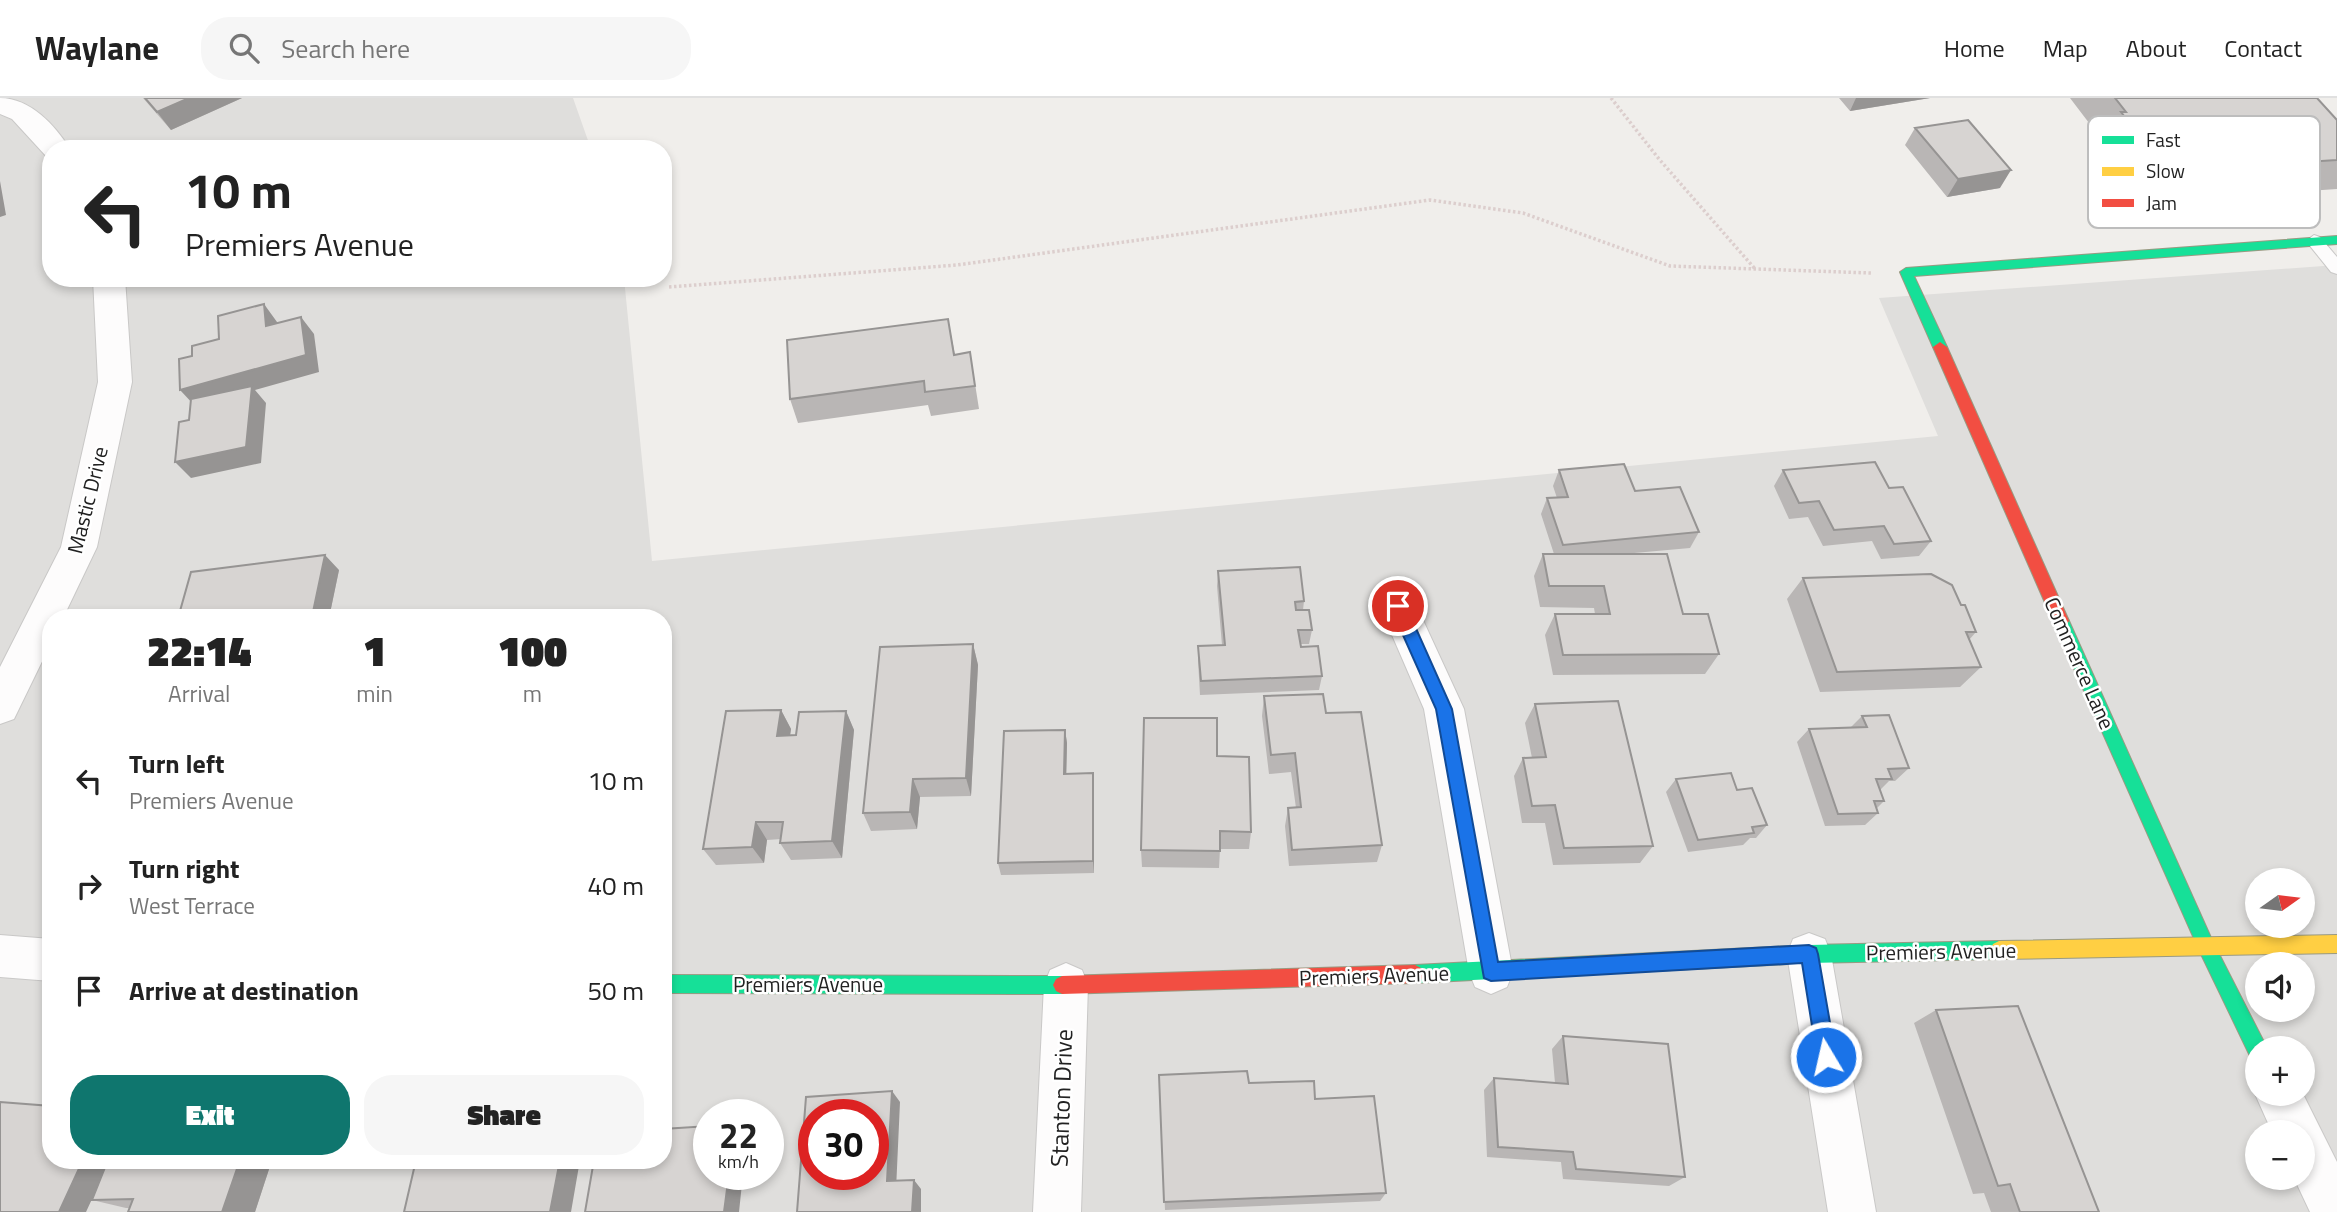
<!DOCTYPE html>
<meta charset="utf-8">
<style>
:root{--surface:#fff;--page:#f6f6f6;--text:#222;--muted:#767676;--line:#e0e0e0;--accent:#0f766e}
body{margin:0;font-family:"Titillium Web",sans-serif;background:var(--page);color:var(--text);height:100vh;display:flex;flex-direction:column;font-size:26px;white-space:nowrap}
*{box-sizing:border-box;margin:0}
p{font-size:23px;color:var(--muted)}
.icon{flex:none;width:38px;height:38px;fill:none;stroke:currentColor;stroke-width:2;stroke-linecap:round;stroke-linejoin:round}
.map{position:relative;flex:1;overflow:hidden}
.drawer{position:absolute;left:42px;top:511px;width:630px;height:560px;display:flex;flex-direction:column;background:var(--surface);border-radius:28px;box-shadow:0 4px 10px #0003}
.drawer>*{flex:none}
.hud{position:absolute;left:42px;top:42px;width:630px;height:147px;border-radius:28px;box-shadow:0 4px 10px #0003;background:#fff;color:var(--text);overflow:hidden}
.needle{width:46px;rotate:76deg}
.fabs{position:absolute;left:2245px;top:770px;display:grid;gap:14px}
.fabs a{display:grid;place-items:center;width:70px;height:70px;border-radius:50%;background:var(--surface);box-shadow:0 4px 10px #0003;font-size:35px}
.speed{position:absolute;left:693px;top:1001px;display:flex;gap:14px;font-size:35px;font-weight:700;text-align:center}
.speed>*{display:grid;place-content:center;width:91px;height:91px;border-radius:50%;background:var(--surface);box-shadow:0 4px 10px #0003;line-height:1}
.speed small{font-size:18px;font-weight:400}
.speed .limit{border:10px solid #d22;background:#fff;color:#111}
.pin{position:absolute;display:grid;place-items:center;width:60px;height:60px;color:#fff;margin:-30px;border:4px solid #fff;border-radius:50%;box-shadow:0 2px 7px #0007}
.me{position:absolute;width:77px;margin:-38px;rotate:351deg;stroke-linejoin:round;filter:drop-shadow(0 0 5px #0008)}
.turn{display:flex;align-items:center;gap:24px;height:147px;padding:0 28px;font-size:32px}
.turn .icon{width:91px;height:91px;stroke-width:2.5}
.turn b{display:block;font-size:49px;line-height:60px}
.eta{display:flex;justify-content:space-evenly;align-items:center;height:119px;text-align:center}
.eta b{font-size:42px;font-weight:800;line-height:49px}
.action{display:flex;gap:14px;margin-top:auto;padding:14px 28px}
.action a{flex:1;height:80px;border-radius:28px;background:var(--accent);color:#fff;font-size:28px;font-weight:800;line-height:80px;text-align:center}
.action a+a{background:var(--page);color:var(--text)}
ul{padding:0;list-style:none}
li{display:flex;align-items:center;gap:21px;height:105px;padding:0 28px}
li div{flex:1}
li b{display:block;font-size:26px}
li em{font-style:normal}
header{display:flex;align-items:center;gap:42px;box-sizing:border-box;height:98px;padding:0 35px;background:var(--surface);border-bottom:2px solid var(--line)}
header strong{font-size:33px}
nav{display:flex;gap:38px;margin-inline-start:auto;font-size:24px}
.search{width:490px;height:63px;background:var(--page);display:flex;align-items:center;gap:18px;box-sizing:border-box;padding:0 24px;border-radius:28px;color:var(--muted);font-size:26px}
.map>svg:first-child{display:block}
.residential{fill:#dfdedc;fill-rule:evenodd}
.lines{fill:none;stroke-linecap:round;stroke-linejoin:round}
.lane-casing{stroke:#c9c8c7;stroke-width:2}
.street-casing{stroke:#c9c8c7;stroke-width:2}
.fast-casing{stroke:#999a82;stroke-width:2}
.slow-casing{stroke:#999a82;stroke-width:2}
.jam-casing{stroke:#999a82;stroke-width:2}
.path{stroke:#dccecd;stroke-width:3.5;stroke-dasharray:2.5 2.5;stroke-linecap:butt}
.lane{fill:#fdfcfc;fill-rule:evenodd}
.street{fill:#fdfcfc;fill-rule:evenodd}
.fast{fill:#16e098;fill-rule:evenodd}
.slow{fill:#ffcf43;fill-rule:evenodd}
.jam{fill:#f24e42;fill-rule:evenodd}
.wall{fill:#b9b6b5}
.shaded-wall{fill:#969493}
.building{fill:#d7d4d2;stroke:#969493;stroke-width:2;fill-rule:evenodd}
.route{fill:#1a73e8;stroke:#114b97;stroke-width:2}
.labels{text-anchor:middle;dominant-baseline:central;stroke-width:5;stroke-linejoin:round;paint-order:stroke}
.street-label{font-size:21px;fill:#222;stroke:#fff}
.near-street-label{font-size:24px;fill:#222;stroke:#fff}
.key{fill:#fff;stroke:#bdbdbd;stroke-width:2}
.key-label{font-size:19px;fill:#222}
</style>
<header>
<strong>Waylane</strong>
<div class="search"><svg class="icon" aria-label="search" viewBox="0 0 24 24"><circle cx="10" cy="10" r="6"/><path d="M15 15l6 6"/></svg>Search here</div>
<nav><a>Home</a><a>Map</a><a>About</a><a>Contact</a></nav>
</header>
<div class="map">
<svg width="2337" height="1114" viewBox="0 0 2337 1114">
<rect width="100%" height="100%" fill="#f0eeeb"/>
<!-- residential -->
<path class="residential" d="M0 0H573L591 51H51V180H624L652 463 1938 338 1879 200 2337 167V1114H0ZM51 520H663V1062H51ZM2258 782H2303V828H2258ZM2258 866H2303V912H2258ZM2258 950H2303V996H2258ZM709 1017H768V1076H709ZM814 1017H873V1076H814ZM2258 1034H2303V1080H2258Z"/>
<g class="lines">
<defs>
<path id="lane" d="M2314 137 2320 139 2337 159V176L2331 174 2306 143Z"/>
<path id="street" d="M0 0C30 0 55 27 70 51H51V59L46 58 12 21 0 16Z
M93 180H125L132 284 97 449 63 520H51V545L14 621 0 626V569L61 449 98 284Z
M1398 491 1411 496 1464 611 1513 874 1507 889 1491 896 1475 889 1469 874 1424 611 1379 507 1385 496Z
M1809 835 1825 841 1831 856 1876 1114H1828L1787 856 1793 841Z
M0 837 51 841V883L0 879Z
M1066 865 1082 872 1088 887 1081 1114H1033L1044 887 1050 872Z
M2258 989V996H2303L2337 1064V1114H2310L2294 1080H2303V1034H2272L2255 996Z"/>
<path id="fast" d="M2337 138V146L1914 178 1947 249 1940 254 1933 249 1900 174 1906 170Z
M2061 517 2066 518 2069 523 2212 842 2265 946 2266 950H2258V962L2251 960 2200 854 2053 523 2056 518Z
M1999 843 2005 846 2008 852 2005 858 1999 861 1809 865 1415 885 1409 882 1406 876 1409 870 1415 867 1809 847Z
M663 877 1062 878 1068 881 1071 887 1068 893 1062 896 663 895Z"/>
<path id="slow" d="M2337 837V855L1999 861 1993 858 1990 852 1993 846 1999 843Z"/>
<path id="jam" d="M1940 244 1947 249 2069 523 2066 528H2056L2053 523 1933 249Z
M1415 867 1421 870 1424 876 1421 882 1415 885 1062 896 1056 893 1053 887 1056 881 1062 878Z"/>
</defs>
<!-- lane casing -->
<use href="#lane" class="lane-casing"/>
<!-- street casing -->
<use href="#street" class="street-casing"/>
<!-- fast casing -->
<use href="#fast" class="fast-casing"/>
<!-- slow casing -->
<use href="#slow" class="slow-casing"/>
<!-- jam casing -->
<use href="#jam" class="jam-casing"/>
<!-- path -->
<path class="path" d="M1611 0 1659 61 1756 172
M669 189 957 167 1430 102 1523 115 1670 168 1871 175"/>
<!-- lane -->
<use href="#lane" class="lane"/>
<!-- street -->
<use href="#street" class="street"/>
<!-- fast -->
<use href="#fast" class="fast"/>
<!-- slow -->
<use href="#slow" class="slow"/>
<!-- jam -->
<use href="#jam" class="jam"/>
</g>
<!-- wall -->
<path class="wall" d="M143 0H242L171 32Z
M1839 0H1930L1850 13Z
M2070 0H2317L2337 22V91L2264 96 2256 106 2196 110 2165 71 2121 74 2099 45 2102 42Z
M1915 30 2000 90 1947 99 1905 47Z
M948 221 955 257 970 254 979 311 931 318 928 307 798 325 790 301Z
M1559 372 1635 393 1699 434 1690 450 1623 456 1683 516 1719 556 1705 576 1553 577 1545 537 1555 516H1595L1594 510 1540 509 1534 478 1543 456H1554L1541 416 1547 400H1557L1553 388Z
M1783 372 1889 390 1931 443 1919 458 1881 461 1872 443 1823 448 1808 419 1789 421 1774 388Z
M339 472 329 520H150L180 513Z
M1218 473 1304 503 1303 512 1312 532 1309 546H1300L1301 549 1322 578 1319 592 1200 597 1198 562V548L1222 547 1217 488Z
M1803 480 1961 507 1976 534 1969 542 1981 569 1960 589 1820 594 1787 501Z
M973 546 978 567 971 698 920 699 917 731 871 733 863 715Z
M1264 598 1326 615 1382 747 1377 764 1289 768 1285 728 1288 710H1296L1291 674 1269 676 1262 618Z
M1535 606 1653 748 1640 765 1553 767 1545 725H1522L1514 678 1523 660H1532L1525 625Z
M781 612 791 631 790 638 796 637 846 613 854 632 842 760 791 762 780 745 781 741 767 742 764 765 716 767 703 751Z
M1862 618 1909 670 1895 683H1889L1880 692 1884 703 1877 710 1878 715 1865 727 1825 728 1797 644 1809 631 1851 629Z
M1065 632 1067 645 1066 676 1093 675 1094 688V775L1001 777 998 765Z
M1217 658 1251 734 1249 751H1220L1219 770 1142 769 1141 752Z
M1676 681 1737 692 1767 727 1756 740H1750L1743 747 1688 754 1666 694Z
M1936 912 2099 1114H1991L1984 1095 1973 1096 1914 925Z
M1563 938 1685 1079 1669 1088 1563 1081 1561 1064 1487 1059 1484 992 1494 980 1555 985 1552 951Z
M1159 977 1249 985 1315 1001 1386 1095 1380 1103 1165 1112Z
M51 1062H272L255 1114 126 1110 92 1102 95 1094Z"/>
<!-- shaded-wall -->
<path class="shaded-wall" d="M189 0H242L171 32 157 14Z
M1856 0H1930L1850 13Z
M2011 72 2000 90 1947 99 1958 81Z
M0 83 6 117 0 119Z
M264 206 277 224 279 245 266 228Z
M301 219 314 236 319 274 255 292 266 305 261 365 191 380 175 364 195 308 180 292Z
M325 457 339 472 329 520H318L313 514Z
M973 546 978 567 971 698 966 680Z
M781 612 791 631 787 657 777 638Z
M846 613 854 632 842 760 832 743Z
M1065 632 1067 645 1066 689 1064 676Z
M1093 675 1094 688V775L1093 763Z
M913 681 920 699 917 731 910 714Z
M756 724 767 742 764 765 752 749Z
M892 993 900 1004 896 1092 887 1083Z
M83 1062H110L86 1114H59Z
M240 1062H272L255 1114H222Z
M482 1062H505L502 1077 481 1068Z
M560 1062H580L571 1114H550Z
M729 1076H743L739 1114H724Z
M914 1082 921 1091V1114H912Z"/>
<!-- building -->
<path class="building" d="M145 0H189L157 14Z
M2115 0H2317L2337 22V62L2275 66 2282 75 2221 80 2189 40 2144 43 2121 14H2126Z
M1968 22 2011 72 1958 81 1915 30Z
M264 206 266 228 301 219 306 257 180 292 179 261 192 258V248L219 241 218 218Z
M948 221 954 257 970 254 975 288 925 294 924 283 790 301 787 242Z
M252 288 246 349 175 364 179 324 189 322 191 301Z
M1875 364 1889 390 1903 389 1931 443 1894 446 1884 428 1834 432 1819 403 1799 405 1783 372Z
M1624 366 1635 393 1680 389 1699 434 1563 447 1547 400 1568 399 1559 372Z
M1543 456H1667L1683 516H1708L1719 556 1563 557 1555 516H1610L1604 488H1549Z
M325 457 313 514 270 520H150L151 516 180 513 191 474Z
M1300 469 1304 503 1295 504 1296 512H1309L1312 532H1298L1301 549 1318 548 1322 578 1201 583 1198 548 1225 547 1218 473Z
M1931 476 1952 487 1961 507H1965L1976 534H1966L1981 569 1837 574 1803 480Z
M973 546 966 680 913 681 910 714 863 715 880 549Z
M1323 596 1326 615 1361 614 1382 747 1292 752 1288 710 1301 709 1295 655 1271 657 1264 598Z
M1618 603 1653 748 1564 750 1555 707 1532 708 1523 660 1546 659 1535 606Z
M781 612 777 638 796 637 799 614 846 613 832 743 780 745 783 724H756L752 749 703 751 726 613Z
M1889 617 1909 670 1888 671 1892 681H1876L1884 703H1874L1878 715 1838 716 1809 631 1867 629 1862 618Z
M1144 620H1217V658L1249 659 1251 734 1220 733V753L1141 752Z
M1065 632 1064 676 1093 675V763L998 765 1004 633Z
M1731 675 1737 692 1752 690 1767 727 1752 729 1754 735 1698 742 1676 681Z
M2018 908 2099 1114H2020L2010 1086 1998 1088 1936 912Z
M1563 938 1668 946 1685 1079 1576 1071 1573 1054 1498 1049 1494 980 1568 986Z
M1247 973 1249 985 1314 983 1315 1001 1374 998 1386 1095 1164 1104 1159 977Z
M892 993 887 1083 914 1082 912 1114H797L806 999ZM814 1017H873V1076H814Z
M0 1004 51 1008V1062H83L59 1114H0Z
M709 1028V1076H729L724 1114H585L594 1062H663V1031Z
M108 1062H240L222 1114H128L133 1101 92 1102Z
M416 1062H482L481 1068 508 1067 509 1062H560L550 1114H404Z"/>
<!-- route -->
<path class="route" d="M1398 501 1406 508 1452 611 1498 864 1809 847 1816 850 1818 856 1836 959 1833 966 1826 969 1820 966 1817 959 1802 865 1491 883 1484 880 1436 611 1390 508Z"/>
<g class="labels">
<!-- street labels -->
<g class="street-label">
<text transform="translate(87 402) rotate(-76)">Mastic Drive</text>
<text transform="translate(2080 565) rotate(66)">Commerce Lane</text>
<text transform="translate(1941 853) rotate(-1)">Premiers Avenue</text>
<text transform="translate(1374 877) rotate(-2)">Premiers Avenue</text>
<text x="808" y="886">Premiers Avenue</text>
</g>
<!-- near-street labels -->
<g class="near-street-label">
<text transform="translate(1061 1000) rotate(-88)">Stanton Drive</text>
</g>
</g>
<!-- legend -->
<rect x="2088" y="18" width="232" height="112" rx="10" class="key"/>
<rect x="2102" y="38" width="32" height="8" fill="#16e098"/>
<rect x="2102" y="69" width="32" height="9" fill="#ffcf43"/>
<rect x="2102" y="101" width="32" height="8" fill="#f24e42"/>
<g class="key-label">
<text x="2146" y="49">Fast</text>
<text x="2146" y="80">Slow</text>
<text x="2146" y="112">Jam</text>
</g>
</svg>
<div class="fabs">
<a><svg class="needle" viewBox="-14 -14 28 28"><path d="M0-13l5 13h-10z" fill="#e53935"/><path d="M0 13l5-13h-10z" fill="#767676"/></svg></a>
<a><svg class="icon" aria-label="sound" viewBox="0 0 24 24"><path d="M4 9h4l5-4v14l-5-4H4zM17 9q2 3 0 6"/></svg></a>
<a>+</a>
<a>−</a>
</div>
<div class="speed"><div>22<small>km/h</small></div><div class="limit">30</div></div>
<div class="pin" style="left:1398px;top:508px;background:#d93025"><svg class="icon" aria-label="arrive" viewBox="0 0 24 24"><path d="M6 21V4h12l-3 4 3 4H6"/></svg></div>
<svg class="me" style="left:1826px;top:959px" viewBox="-20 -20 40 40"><circle r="17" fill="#1a73e8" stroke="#fff" stroke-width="3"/><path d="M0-11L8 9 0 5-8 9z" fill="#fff"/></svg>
<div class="hud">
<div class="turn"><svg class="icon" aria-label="left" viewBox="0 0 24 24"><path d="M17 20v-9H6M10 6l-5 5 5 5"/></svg><div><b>10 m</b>Premiers Avenue</div></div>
</div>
<section class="drawer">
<div class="eta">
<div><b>22:14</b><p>Arrival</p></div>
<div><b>1</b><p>min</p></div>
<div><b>100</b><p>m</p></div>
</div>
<ul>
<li><svg class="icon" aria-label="left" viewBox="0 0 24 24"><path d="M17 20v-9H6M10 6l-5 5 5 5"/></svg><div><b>Turn left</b><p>Premiers Avenue</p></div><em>10 m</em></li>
<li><svg class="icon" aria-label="right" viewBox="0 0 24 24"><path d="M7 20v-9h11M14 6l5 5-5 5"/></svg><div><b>Turn right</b><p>West Terrace</p></div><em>40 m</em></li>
<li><svg class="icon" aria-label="arrive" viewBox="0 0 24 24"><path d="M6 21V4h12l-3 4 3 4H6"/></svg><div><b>Arrive at destination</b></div><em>50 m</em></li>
</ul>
<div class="action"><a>Exit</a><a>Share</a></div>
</section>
</div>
